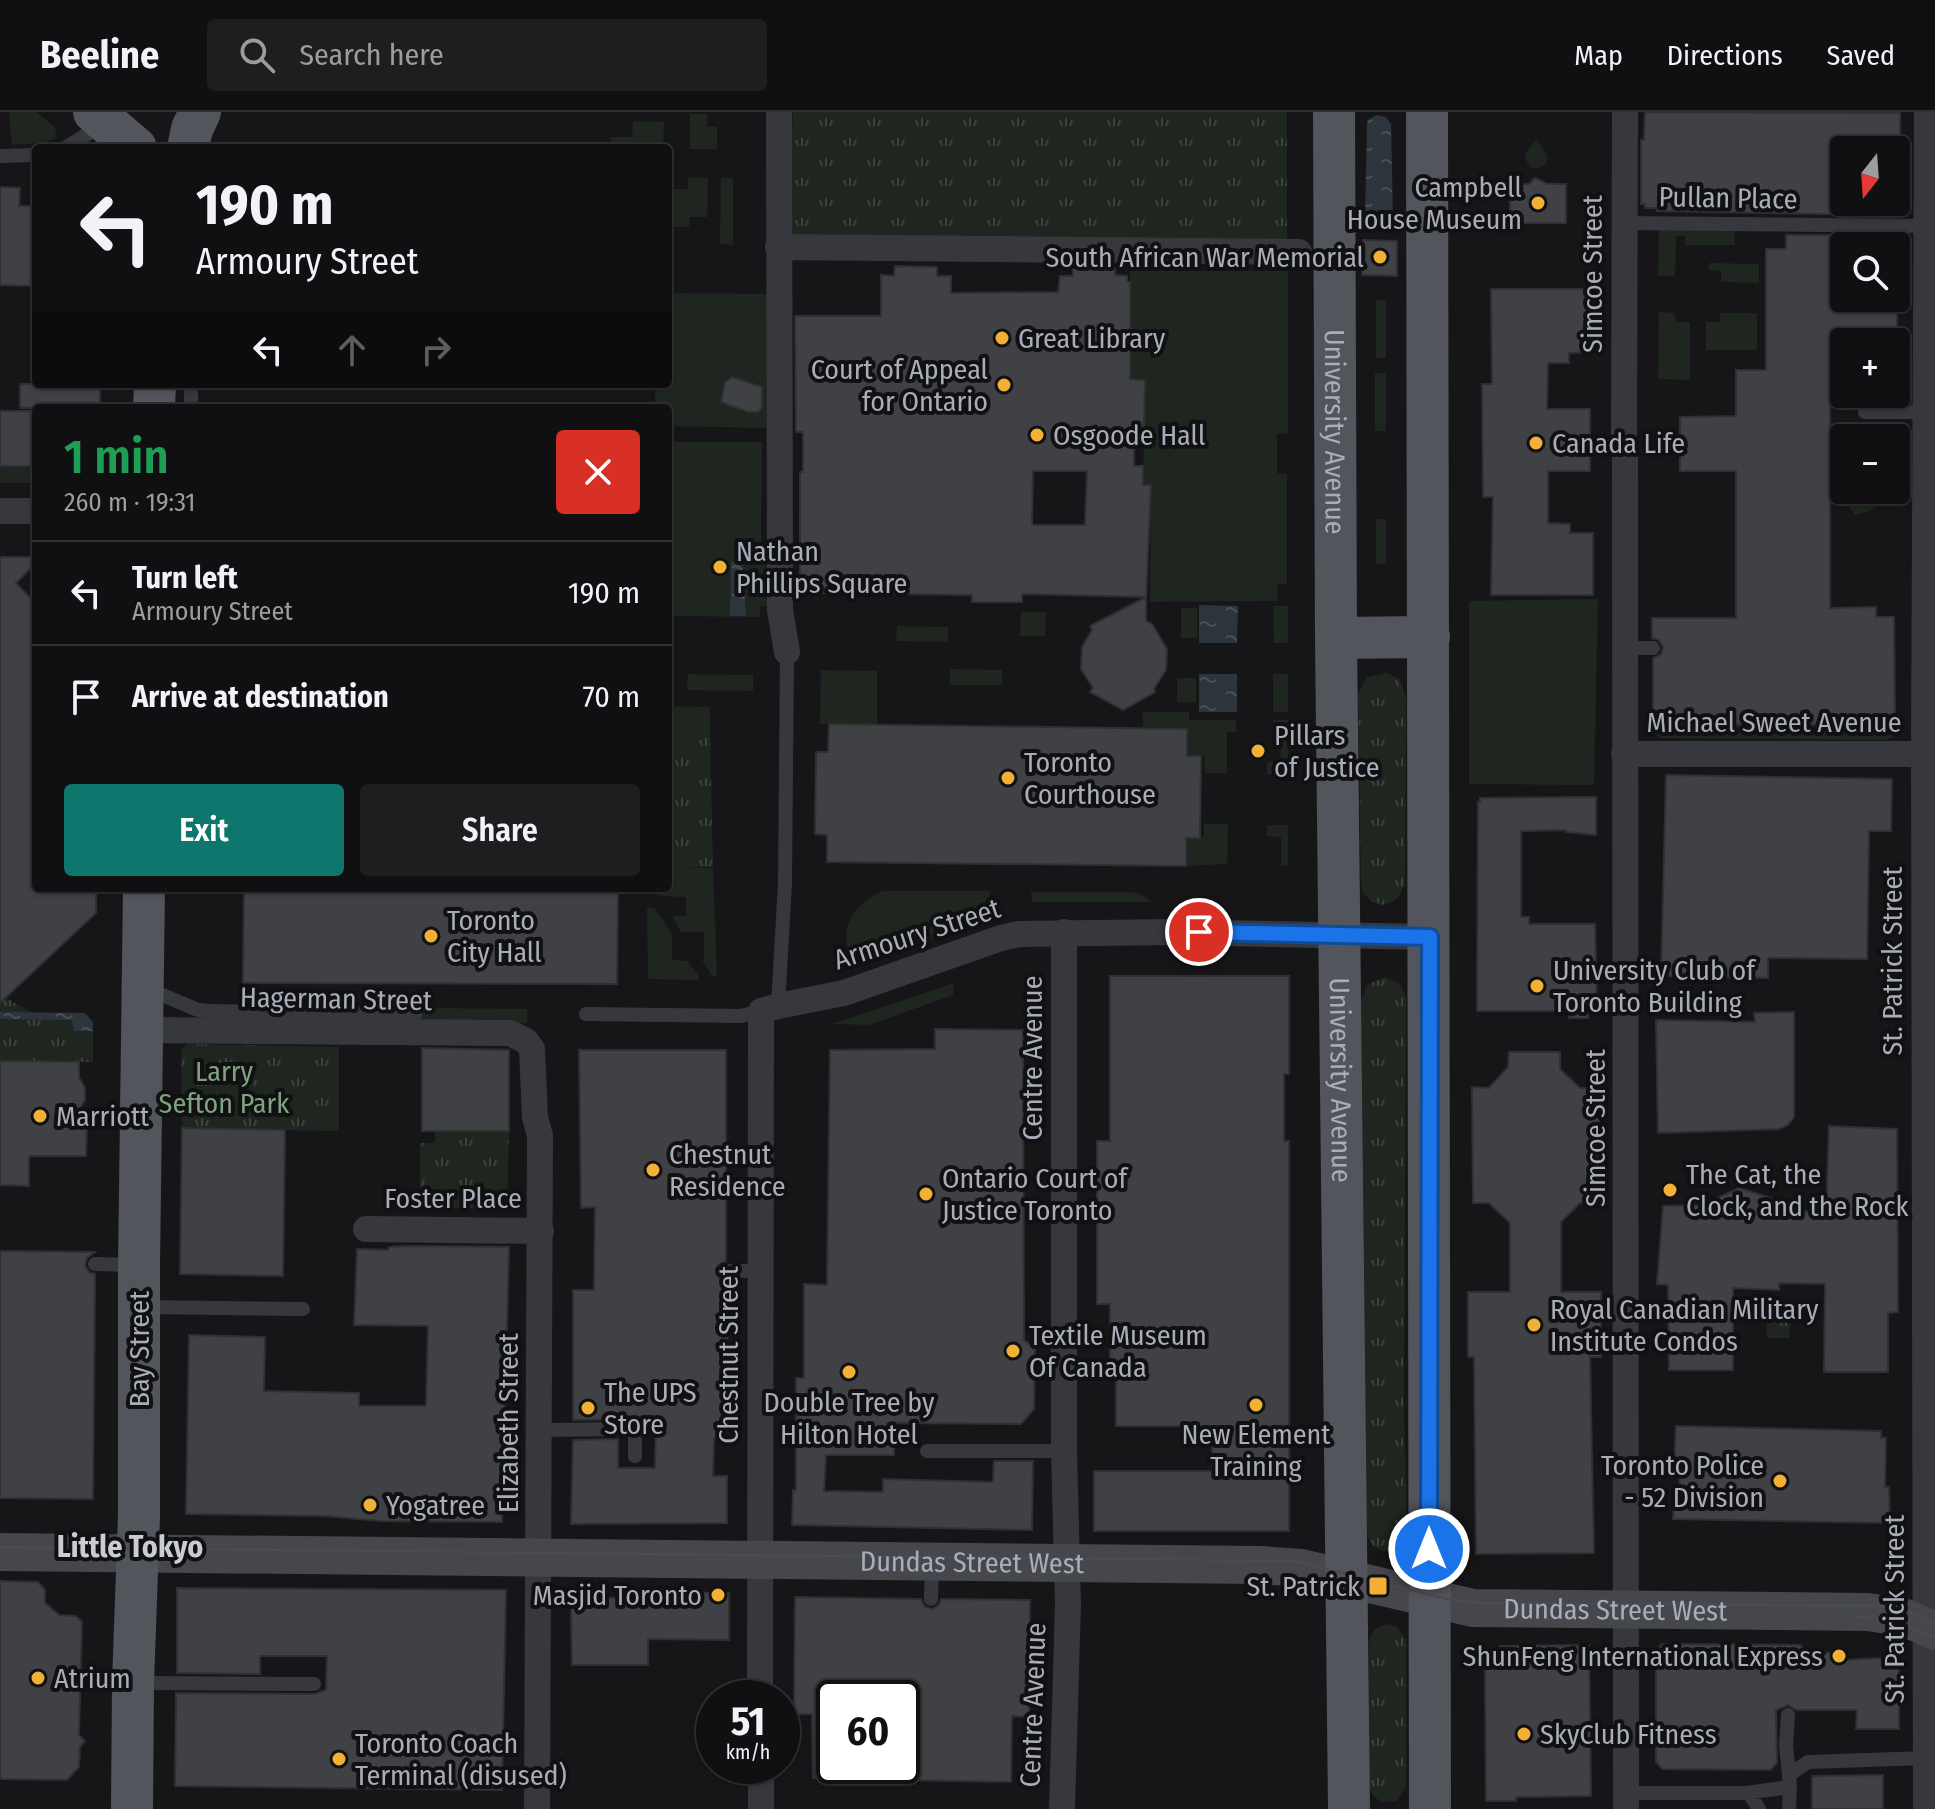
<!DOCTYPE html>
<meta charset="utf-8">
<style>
:root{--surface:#101012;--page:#1e1e20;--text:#f1f3f6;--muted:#9c9d9f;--line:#303032;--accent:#0f766e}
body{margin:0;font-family:"Fira Sans Condensed",sans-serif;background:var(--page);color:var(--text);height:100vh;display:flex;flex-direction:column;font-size:30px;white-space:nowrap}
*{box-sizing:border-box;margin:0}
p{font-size:26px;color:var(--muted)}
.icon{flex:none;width:44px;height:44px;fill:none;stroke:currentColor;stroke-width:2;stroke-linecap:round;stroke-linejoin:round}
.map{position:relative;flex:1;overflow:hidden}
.drawer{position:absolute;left:32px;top:292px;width:640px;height:488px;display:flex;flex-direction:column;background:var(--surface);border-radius:8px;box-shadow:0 2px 6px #0004,0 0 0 2px var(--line)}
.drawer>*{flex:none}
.guide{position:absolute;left:32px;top:32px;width:640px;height:244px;border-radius:8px;box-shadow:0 2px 6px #0004,0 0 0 2px var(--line);background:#101012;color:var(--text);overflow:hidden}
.needle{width:52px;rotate:197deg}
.tools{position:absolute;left:1830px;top:24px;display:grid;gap:16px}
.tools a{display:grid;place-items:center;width:80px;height:80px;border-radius:8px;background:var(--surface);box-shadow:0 2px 6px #0004,0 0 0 2px var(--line);font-size:40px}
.speed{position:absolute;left:696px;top:1568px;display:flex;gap:16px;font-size:40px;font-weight:700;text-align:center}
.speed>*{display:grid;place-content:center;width:104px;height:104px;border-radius:50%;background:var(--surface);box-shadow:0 2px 6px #0004,0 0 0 2px var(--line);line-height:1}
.speed small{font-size:20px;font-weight:400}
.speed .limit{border:4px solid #111;border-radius:12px;background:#fff;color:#111}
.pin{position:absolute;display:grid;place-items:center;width:68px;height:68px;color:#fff;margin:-34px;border:4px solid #fff;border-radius:50%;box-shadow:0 2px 8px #0007}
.me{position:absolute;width:88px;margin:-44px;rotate:0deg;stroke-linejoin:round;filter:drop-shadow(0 0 6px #0008)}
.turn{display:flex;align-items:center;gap:28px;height:168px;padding:0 32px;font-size:36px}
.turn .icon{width:104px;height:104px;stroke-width:2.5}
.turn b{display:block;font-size:56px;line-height:68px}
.lanes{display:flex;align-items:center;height:76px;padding:0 32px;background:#0003;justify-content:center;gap:40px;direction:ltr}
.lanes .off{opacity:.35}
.round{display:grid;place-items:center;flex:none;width:84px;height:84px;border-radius:8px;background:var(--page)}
.summary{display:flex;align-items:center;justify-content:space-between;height:136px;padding:0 32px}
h1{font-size:48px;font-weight:600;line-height:60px;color:#1e9e55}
.cta{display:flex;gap:16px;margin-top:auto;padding:16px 32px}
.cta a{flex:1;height:92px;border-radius:8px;background:var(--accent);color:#fff;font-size:32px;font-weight:600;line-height:92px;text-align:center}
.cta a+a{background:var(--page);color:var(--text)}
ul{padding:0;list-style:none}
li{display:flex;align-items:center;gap:24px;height:104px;padding:0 32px;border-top:2px solid var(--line)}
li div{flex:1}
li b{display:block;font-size:30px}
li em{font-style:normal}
header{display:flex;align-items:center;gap:48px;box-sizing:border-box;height:112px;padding:0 40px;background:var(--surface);border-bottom:2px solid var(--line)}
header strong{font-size:38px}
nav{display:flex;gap:44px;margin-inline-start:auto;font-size:28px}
.search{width:560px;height:72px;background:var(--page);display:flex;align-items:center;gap:20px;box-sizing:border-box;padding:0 28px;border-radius:8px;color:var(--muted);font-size:30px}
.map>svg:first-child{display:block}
.green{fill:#1e261f}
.park{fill:url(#park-tufts)}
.water{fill:url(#water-ripples)}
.building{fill:#404145;stroke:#303034;stroke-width:2;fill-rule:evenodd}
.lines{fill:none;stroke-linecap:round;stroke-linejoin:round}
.lane{stroke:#37383d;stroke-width:14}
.street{stroke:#37383d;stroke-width:26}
.secondary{stroke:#45474d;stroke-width:38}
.primary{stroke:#53555c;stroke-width:42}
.tram{stroke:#4a4c52;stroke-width:2}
.route-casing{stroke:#114b97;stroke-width:20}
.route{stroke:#1a73e8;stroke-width:14}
.poi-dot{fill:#f2b134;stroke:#111113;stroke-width:3}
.labels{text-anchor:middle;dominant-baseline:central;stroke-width:8;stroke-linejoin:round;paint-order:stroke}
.poi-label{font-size:28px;fill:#a8adb8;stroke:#111113;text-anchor:start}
.street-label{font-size:28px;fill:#a8adb8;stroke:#111113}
.park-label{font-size:28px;fill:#7fa381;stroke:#111113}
.neighbourhood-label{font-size:30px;font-weight:bold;fill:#c9ccd4;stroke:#111113}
</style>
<header>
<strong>Beeline</strong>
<div class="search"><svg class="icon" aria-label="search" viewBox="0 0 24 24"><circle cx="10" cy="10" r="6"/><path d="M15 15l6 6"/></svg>Search here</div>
<nav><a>Map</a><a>Directions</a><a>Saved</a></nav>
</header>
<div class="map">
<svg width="1935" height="1697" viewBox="0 0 1935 1697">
<defs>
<pattern id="park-tufts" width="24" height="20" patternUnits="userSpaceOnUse" patternTransform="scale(2)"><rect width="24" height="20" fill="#1e261f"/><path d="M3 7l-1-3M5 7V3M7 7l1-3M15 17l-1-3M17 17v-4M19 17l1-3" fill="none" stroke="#3c433d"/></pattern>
<pattern id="water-ripples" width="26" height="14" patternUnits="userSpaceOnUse" patternTransform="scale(2)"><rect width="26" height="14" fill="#2c353c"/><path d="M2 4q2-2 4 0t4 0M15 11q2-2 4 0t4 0" fill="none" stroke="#485056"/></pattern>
</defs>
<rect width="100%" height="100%" fill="#161618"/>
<!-- green -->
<path class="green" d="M9 0H36L56 16 55 27 40 31 12 33Z
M690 2H707V15H717V37H690Z
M633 9 664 10 663 36H611V25H632Z
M1537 28 1548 44 1546 52 1537 57 1530 55 1525 46 1528 37Z
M320 31 514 33V36H320Z
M688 65 708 66 707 105H690L689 115H674V77H688Z
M721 66H733V133L720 132Z
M1659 118H1734L1735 133H1685V124H1676L1675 164H1658Z
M1709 151 1759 152V171L1721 170V159L1709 158Z
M1130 159H1288V321L1277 322V361L1287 362V472L1277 473 1278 489 1150 490 1151 374 1143 373 1145 268 1130 267Z
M668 181 769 182 770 316 668 314V296H655V272H668Z
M1376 188H1386V246H1376Z
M1659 200 1675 201 1676 210H1690V268L1658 267Z
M1720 201H1757V238H1706V210H1720Z
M1375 261H1386V319H1375Z
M668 330H762L761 434H771L769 494H760V505L668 504Z
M0 354H36V371H0Z
M1376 407H1386V452H1376Z
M1598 487 1594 673 1469 672V489Z
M1273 494H1288V531H1274Z
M1181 496H1197V526H1181Z
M1021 500H1046L1045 524H1020Z
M897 514 948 515V530L896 529Z
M950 557 1002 558V573H950Z
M821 558 877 559V613L820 612Z
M688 562 753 563V579L687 578Z
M1273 562H1288V600H1273Z
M1177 566H1196V591L1177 590Z
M668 594 710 595V620H668Z
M1142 600H1189V608H1236V620H1227V661H1205L1204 644H1187V616L1143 615Z
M1273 608H1289L1288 662H1267V650H1281V620H1273Z
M1895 612V624L1884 628 1660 626 1657 623V613Z
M1204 712H1228L1227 752 1186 754V726L1204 725Z
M1267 713H1288V754H1281V725L1267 724Z
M668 756H713L717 864H712L702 848 704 847V820H681L672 804H686V785L658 784 652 776H668Z
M883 779H990L989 805 853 854C837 821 850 793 883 779Z
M1031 780H1129L1140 782 1153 790H1032Z
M647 796H654L672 821V848L687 849 699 864V868L648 867Z
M954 871 953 883 869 913 832 912Z
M415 896 527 897V911L415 910Z"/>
<!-- park -->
<path class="park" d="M793 0H1287V127L787 126Z
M1844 376 1886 378V387L1870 399 1855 403 1845 388Z
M1387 561 1399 567 1406 584 1405 773 1398 786 1386 793C1374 792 1363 786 1361 773L1358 582 1367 565Z
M668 620H710L713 755 668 756Z
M1385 865 1400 872 1406 885 1404 1300 1407 1423 1397 1439C1381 1441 1371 1437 1367 1421L1361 890 1367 873Z
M0 886H6L33 901H85L93 910V950L0 949Z
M187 932 339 935V1019L182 1016 181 938Z
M435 1019H509L507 1094 504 1097 420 1095V1031H435Z
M1766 1203H1789L1790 1226H1767Z
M1388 1512 1397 1515 1406 1527V1674L1397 1688C1383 1692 1373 1689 1369 1674V1536C1369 1522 1374 1515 1388 1512Z"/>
<!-- water -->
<path class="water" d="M1377 3 1386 5 1391 12 1393 108 1391 111 1369 110 1365 106 1367 12 1368 8Z
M731 450H742L743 462 739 463 740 474H744L746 504H730Z
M1199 493 1238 494 1237 531H1199Z
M1199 562H1237V600H1199Z
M0 900 85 901 93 910V919H74L72 908 0 907Z"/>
<!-- building -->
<path class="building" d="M1645 0 1900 1V38H1844V90H1876V103L1657 99V96H1645V92H1641V28H1644Z
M1535 66 1547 72H1566V111H1510V72H1529Z
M0 75 20 76 19 94H36V174L0 173Z
M1786 123H1877V134H1844V186H1897V227L1844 230V248H1830V496L1876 495V505H1894L1895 612 1653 613V546L1661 542 1663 535 1659 528 1652 526V506H1736V359H1680V305L1736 304V258H1766V137H1786Z
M1363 128 1397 129V164L1362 163Z
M895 154 937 155V164H951V181L1058 180 1060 164H1073V156H1115V163L1127 164V170H1130V267L1145 268 1144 316H1134V354H1143V373H1151L1146 485 1022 482V490H972V483L820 481V470H800V360H803V320H796L795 204H881V163L894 164ZM1033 359H1087L1085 413H1032Z
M1491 177H1595V240L1569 241V251H1548L1547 297H1590V359H1548V411L1570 412V421H1593V483H1491L1493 385H1483L1482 272H1492Z
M732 265 762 275V296L758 300H748L721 290 725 270Z
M20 272H100V296H20Z
M0 299H36V354H0Z
M0 445H36V451L16 471 36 492V776H96V801L0 891Z
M1146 485V509L1152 512 1167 537 1166 558 1154 577 1155 580 1123 598 1090 580 1093 576 1081 557 1082 535 1092 518 1090 514Z
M829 612 1187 617V644H1201L1200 726H1186V754L827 750V723L815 722 816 640H828Z
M1666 663 1892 667 1891 719H1869L1867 847 1768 846V866L1661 864Z
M1596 685V723L1566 720V718L1521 719V805H1529V812H1595L1597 899H1588V906H1569V899H1477L1478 690H1480V686Z
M244 776H618L617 872 243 871Z
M1110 864H1289V962H1284V1029H1289V1419H1094V1359H1212V1314H1116V1249H1110V1192H1097V1029H1110Z
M1794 900V1005L1788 1013 1779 1017 1658 1021 1656 908 1755 910 1754 901Z
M935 917 1023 918 1024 1228 1035 1237 1034 1297 1021 1312 894 1311V1343H826L824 1379 883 1380V1367L993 1370 994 1349H1033L1032 1418 792 1413 793 1378H796V1266H804V1172L827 1173 830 938 935 937Z
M422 936 509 938V1019H422Z
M579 938H726V1149L718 1153 716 1160 720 1167 726 1169 727 1179 728 1297H721L722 1326H714L713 1364H727V1411L571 1412 573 1328 618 1327V1356H655L656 1307 573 1308V1178H594L595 1095 581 1096Z
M1509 940H1560V957L1580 976H1599L1600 1092 1580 1091 1561 1110V1180H1601V1245H1590L1594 1441 1476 1442 1474 1245H1468V1180H1510V1111L1489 1091H1473L1472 975 1489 976 1508 955Z
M0 949 79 950V965L85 976V988L71 1012H87L86 1044H29V1074L0 1073Z
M1829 1014 1897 1017 1898 1200 1888 1201V1260H1824L1825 1172 1779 1171V1178L1733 1176V1258H1669L1668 1173 1657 1172 1663 1094 1702 1093 1739 1076 1778 1088 1781 1094 1826 1104Z
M182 1016 285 1018 283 1164 180 1162Z
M411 1134 509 1135 502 1410 381 1409 324 1404 186 1402 189 1223 265 1225 264 1279 359 1281V1294H426L428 1214 354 1213 357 1137 388 1138 389 1135Z
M0 1139 95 1140 87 1146 85 1153 89 1160 95 1162 93 1387 0 1386Z
M1676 1314 1881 1319V1326H1886L1885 1375H1889L1890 1411 1673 1407 1674 1391 1680 1387 1679 1355H1674Z
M0 1469 38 1470 45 1478V1491L51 1496 59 1503 76 1504 82 1510 79 1623 85 1629 80 1635 79 1655 67 1668 0 1667Z
M177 1476 506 1478 502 1678 175 1674 176 1581 315 1582 326 1578 327 1544H260V1562L177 1561Z
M648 1480 729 1481V1528L648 1527V1553H572L571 1491H602V1486H648Z
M795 1485 921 1487 925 1495 932 1497 939 1493 941 1487 1030 1488 1029 1605 1012 1604 1011 1670 902 1668V1586H834V1667L813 1666 812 1602H794Z
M1662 1532 1800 1533 1807 1540 1841 1541 1847 1548 1880 1546 1887 1554H1899V1617H1856L1857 1598H1796L1788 1593 1776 1598 1777 1651 1770 1658 1662 1657 1656 1650V1539Z
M1589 1533 1591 1684 1516 1685V1689H1486L1485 1557H1500V1534Z
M1883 1663V1697H1812V1664Z"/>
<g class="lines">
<!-- lane -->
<path class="lane" d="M65 36 102 13
M0 44 36 43
M1624 111 1931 114
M191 296V272
M1865 300H1926
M1625 536H1653
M148 877 198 898 210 899 415 902
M778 894 785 771 787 540
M586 902 741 904 761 899
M95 1152 135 1153
M726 1159H760
M143 1195 303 1197
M540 1318 635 1317V1344
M927 1339H1064
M931 1487 932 1450
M137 1571 314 1572
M1788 1603 1786 1634 1789 1663
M1626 1681H1746L1790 1675 1789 1663 1808 1650 1926 1646
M1749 1681 1759 1697
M1789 1697 1790 1675"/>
<!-- street -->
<path class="street" d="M779 0 780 464V498L787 540
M778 135 1299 140
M1624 325 1625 0
M1625 335 1626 1697
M0 399H36
M1624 642H1924
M143 918 510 921 526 929 532 937 535 1005 540 1024 537 1697
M366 1117 541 1119
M760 1586 761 899 778 894 844 881 1001 826 1019 822 1172 820 1430 825
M761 1697V1654
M1062 1697 1068 1491 1064 1339V820
M1926 1697 1924 630 1927 0"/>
<!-- secondary -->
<path class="secondary" id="s1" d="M0 1440 1260 1453 1301 1456 1473 1496 1868 1500 1906 1506 1935 1519"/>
<!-- primary -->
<g class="primary">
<path d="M94 0 136 36"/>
<path id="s2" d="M1334 0 1336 526 1349 1697"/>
<path d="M1427 0 1430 1697"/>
<path d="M188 36 192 17 200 0"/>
<path d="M154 296 155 272"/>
<path d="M1336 526 1429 525"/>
<path d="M132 1697 133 1571 139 1403V1153L144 776"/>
</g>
<!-- tram -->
<path class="tram" d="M0 1435 1294 1449 1447 1487 1481 1491 1880 1494 1906 1499 1935 1513
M1855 1504 1897 1510 1935 1525"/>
</g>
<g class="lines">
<defs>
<path id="route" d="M1199 820 1430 825 1429 1437"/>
</defs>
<!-- route casing -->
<use href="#route" class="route-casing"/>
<!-- route -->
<use href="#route" class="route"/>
</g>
<!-- markers -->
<g class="poi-dot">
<circle cx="1538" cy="91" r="8"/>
<circle cx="1380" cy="145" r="8"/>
<circle cx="1002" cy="226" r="8"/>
<circle cx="1004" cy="273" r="8"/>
<circle cx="1037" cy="323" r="8"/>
<circle cx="1536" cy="331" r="8"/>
<circle cx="720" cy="455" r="8"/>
<circle cx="1258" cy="639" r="8"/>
<circle cx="1008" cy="666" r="8"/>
<circle cx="431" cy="824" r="8"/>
<circle cx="1537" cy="874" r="8"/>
<circle cx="40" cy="1004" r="8"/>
<circle cx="653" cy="1058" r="8"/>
<circle cx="1670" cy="1078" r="8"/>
<circle cx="926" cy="1082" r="8"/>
<circle cx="1534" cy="1213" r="8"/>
<circle cx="1013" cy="1239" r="8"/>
<circle cx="849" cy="1260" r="8"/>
<circle cx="1256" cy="1293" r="8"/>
<circle cx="588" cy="1296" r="8"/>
<circle cx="1780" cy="1369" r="8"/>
<circle cx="370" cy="1393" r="8"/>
<rect x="1368" y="1464" width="20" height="20" rx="4"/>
<circle cx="718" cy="1483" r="8"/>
<circle cx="1839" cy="1544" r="8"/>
<circle cx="38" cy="1566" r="8"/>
<circle cx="1524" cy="1622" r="8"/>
<circle cx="339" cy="1647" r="8"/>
</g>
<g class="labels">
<!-- poi labels -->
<g class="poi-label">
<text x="1522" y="75" text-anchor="end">Campbell<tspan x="1522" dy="32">House Museum</tspan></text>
<text x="1364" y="145" text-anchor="end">South African War Memorial</text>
<text x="1018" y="226">Great Library</text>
<text x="988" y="257" text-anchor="end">Court of Appeal<tspan x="988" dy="32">for Ontario</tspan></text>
<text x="1053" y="323">Osgoode Hall</text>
<text x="1552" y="331">Canada Life</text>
<text x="736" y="439">Nathan<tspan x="736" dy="32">Phillips Square</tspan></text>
<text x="1274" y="623">Pillars<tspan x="1274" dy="32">of Justice</tspan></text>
<text x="1024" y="650">Toronto<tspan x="1024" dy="32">Courthouse</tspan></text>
<text x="447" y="808">Toronto<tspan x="447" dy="32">City Hall</tspan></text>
<text x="1553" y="858">University Club of<tspan x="1553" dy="32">Toronto Building</tspan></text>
<text x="56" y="1004">Marriott</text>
<text x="669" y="1042">Chestnut<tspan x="669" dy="32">Residence</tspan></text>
<text x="1686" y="1062">The Cat, the<tspan x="1686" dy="32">Clock, and the Rock</tspan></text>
<text x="942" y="1066">Ontario Court of<tspan x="942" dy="32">Justice Toronto</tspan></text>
<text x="1550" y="1197">Royal Canadian Military<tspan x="1550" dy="32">Institute Condos</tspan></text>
<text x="1029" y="1223">Textile Museum<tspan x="1029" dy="32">Of Canada</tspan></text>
<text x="604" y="1280">The UPS<tspan x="604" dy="32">Store</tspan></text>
<text x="849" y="1290" text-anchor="middle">Double Tree by<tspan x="849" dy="32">Hilton Hotel</tspan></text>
<text x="1256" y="1322" text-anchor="middle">New Element<tspan x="1256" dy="32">Training</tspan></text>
<text x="1764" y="1353" text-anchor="end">Toronto Police<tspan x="1764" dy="32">- 52 Division</tspan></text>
<text x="386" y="1393">Yogatree</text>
<text x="1360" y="1474" text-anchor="end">St. Patrick</text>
<text x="702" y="1483" text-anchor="end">Masjid Toronto</text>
<text x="1823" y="1544" text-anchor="end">ShunFeng International Express</text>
<text x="54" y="1566">Atrium</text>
<text x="1540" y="1622">SkyClub Fitness</text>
<text x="355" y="1631">Toronto Coach<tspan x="355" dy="32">Terminal (disused)</tspan></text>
</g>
<!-- street labels -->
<g class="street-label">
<text transform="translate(1728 86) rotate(1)">Pullan Place</text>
<text transform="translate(1592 162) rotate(-90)">Simcoe Street</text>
<text stroke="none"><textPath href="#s2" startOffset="320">University Avenue</textPath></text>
<text x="1774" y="610">Michael Sweet Avenue</text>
<text transform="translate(917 822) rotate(-18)">Armoury Street</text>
<text transform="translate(1892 849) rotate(-90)">St. Patrick Street</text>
<text transform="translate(336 887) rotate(1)">Hagerman Street</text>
<text transform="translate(1032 946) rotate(-90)">Centre Avenue</text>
<text stroke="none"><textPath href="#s2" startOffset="968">University Avenue</textPath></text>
<text transform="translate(1595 1016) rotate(-90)">Simcoe Street</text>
<text x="453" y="1086">Foster Place</text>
<text transform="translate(139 1237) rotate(-90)">Bay Street</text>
<text transform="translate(728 1243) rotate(-90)">Chestnut Street</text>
<text transform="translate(508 1311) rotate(-90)">Elizabeth Street</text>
<text stroke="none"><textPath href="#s1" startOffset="972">Dundas Street West</textPath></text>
<text transform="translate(1894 1497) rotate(-90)">St. Patrick Street</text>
<text stroke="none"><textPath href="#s1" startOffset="1620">Dundas Street West</textPath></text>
<text transform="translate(1033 1593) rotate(-88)">Centre Avenue</text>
</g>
<!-- park labels -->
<g class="park-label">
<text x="224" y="959">Larry<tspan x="224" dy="32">Sefton Park</tspan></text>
</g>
<!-- neighbourhood labels -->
<g class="neighbourhood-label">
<text x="130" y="1435">Little Tokyo</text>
</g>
</g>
</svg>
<div class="tools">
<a><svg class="needle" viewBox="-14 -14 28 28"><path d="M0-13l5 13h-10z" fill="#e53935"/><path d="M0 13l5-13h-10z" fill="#9c9d9f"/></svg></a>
<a><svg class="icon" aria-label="search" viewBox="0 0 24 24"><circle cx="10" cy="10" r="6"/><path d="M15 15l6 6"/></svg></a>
<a>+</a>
<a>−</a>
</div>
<div class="speed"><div>51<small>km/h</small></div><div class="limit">60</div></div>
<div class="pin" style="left:1199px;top:820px;background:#d93025"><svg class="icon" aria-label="arrive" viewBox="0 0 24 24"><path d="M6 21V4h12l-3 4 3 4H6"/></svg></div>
<svg class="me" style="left:1429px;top:1437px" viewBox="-20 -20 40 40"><circle r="17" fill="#1a73e8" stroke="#fff" stroke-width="3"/><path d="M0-11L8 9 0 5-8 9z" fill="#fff"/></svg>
<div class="guide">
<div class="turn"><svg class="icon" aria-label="left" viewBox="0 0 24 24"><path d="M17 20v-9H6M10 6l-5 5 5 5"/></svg><div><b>190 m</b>Armoury Street</div></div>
<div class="lanes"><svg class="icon" aria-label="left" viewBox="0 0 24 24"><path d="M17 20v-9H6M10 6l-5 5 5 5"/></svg><svg class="icon off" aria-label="ahead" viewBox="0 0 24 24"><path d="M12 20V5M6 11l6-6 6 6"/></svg><svg class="icon off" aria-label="right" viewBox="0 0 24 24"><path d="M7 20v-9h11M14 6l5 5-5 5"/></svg></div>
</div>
<section class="drawer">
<div class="summary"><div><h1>1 min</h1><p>260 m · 19:31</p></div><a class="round" style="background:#d93025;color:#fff"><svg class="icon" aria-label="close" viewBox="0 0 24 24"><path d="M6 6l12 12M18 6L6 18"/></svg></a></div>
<ul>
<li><svg class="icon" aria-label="left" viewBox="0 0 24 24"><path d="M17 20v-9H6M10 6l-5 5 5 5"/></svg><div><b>Turn left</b><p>Armoury Street</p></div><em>190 m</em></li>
<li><svg class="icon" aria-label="arrive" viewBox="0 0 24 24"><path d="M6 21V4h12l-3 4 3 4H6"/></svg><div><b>Arrive at destination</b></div><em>70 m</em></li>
</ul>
<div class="cta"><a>Exit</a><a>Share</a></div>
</section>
</div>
